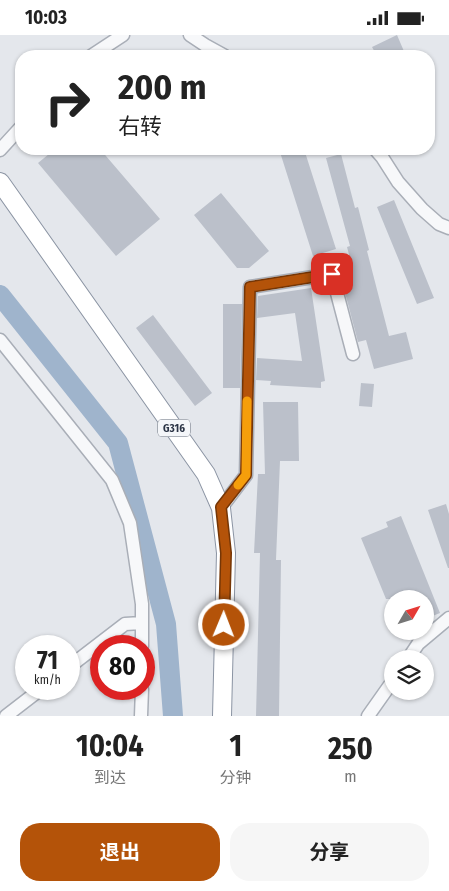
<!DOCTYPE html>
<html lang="zh">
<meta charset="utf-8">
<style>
:root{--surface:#fff;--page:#f6f6f6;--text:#222;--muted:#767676;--accent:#b45309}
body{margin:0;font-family:"Fira Sans Condensed","Noto Sans SC",sans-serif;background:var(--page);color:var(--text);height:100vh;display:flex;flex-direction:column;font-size:19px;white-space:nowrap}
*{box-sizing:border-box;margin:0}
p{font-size:16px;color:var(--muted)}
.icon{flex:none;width:28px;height:28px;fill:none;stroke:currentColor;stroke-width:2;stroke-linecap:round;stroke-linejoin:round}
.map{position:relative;height:681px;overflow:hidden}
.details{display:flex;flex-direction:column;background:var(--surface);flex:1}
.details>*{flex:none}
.guide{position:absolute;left:15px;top:15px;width:420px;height:105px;border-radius:20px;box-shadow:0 1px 4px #0004;background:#fff;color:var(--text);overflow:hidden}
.needle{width:32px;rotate:51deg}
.buttons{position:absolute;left:384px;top:555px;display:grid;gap:10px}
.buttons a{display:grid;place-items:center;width:50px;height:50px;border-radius:50%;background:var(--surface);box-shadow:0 1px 4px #0004;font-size:25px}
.speed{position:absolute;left:15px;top:600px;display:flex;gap:10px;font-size:25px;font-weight:700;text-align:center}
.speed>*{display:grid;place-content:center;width:65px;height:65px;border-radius:50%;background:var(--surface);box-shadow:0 1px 4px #0004;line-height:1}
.speed small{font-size:12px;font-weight:400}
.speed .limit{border:8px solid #d22;background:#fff;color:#111}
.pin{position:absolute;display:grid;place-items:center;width:42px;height:42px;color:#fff;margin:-21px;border-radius:10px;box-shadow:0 2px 8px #0006}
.me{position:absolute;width:55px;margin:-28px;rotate:1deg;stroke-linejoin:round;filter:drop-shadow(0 0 4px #0008)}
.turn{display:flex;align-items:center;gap:18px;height:105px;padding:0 20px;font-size:22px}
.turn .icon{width:65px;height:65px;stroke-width:2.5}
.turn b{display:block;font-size:35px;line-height:42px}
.eta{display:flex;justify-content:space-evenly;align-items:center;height:85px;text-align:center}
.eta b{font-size:30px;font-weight:700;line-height:35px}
.action{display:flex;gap:10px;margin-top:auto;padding:10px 20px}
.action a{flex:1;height:58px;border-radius:20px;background:var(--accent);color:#fff;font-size:20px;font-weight:700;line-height:58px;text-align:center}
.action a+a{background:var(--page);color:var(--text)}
.status{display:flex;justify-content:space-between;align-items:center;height:35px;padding:0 25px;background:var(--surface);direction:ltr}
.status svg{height:14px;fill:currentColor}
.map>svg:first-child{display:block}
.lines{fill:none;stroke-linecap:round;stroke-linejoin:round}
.river{stroke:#9fb4cc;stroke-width:20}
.building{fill:#bbc0ca}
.minor-casing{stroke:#a9aeb7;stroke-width:15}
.highway-casing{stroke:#8b94a3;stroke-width:20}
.minor{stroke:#f7f8fa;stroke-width:12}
.highway{stroke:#fff;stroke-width:18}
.route-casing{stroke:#753606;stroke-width:12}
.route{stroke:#b45309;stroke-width:9}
.slow{stroke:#f59e0b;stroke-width:9}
.labels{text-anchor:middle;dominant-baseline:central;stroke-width:4;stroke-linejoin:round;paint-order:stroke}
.shield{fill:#f4f6f9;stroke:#676e7b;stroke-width:1}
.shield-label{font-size:11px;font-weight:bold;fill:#2b3445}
</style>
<div class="status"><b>10:03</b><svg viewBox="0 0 49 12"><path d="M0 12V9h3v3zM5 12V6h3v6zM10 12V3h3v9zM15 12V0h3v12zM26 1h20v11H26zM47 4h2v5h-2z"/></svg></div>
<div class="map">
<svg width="449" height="681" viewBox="0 0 449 681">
<rect width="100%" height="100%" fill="#e4e7ec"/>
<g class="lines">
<!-- river -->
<path class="river" d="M0 260 118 408 166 589 173 681"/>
</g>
<!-- building -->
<path class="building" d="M397 0 406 21H377L372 12Z
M55 114H100L160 184 116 221 38 128Z
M279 114H304L336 214 313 221Z
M341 119 355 173 358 172 369 215 367 216 389 301 406 297 413 324 374 334 366 305 358 307 338 231 351 227 347 212 350 211 326 123Z
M221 158 269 216 249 233H237L194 180Z
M394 165 434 263 417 269 377 172Z
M311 253 325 346 321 347V353L270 350 271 346 256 345 257 323 302 326 295 278 257 283 258 261Z
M223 269H242L240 353H223Z
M153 280 212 358 195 371 136 293Z
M361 348 374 349 372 372 359 371Z
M263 367H298L299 426H280L276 525H281L279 681H256L260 518H254L258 439H265Z
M446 469 449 479V533H448L428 475Z
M401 481 440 578 425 584V564H386L361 503 388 492 386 487Z"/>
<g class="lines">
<defs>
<path id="minor" d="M190 0 205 10 225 21
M91 21 123 0
M375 114 382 122 398 147 422 174 439 189 449 193
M0 115 21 92
M0 305 112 445 130 488 142 569V611
M221 473 246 440 250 252 332 239 353 319
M408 624 418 609 449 583
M69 632 125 589 142 588
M6 681 41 654
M141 681 142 654
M368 681 392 647"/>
<path id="highway" d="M0 147 206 439 221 473 226 518 222 681"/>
</defs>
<!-- minor casing -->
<use href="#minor" class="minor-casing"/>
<!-- highway casing -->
<use href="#highway" class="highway-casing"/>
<!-- minor -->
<use href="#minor" class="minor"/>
<!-- highway -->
<use href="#highway" class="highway"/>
</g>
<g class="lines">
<defs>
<path id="route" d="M224 590 226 518 221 472 246 440 250 252 332 239"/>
</defs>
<!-- route casing -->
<use href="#route" class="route-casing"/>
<!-- route -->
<use href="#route" class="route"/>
<!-- slow -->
<path class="slow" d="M238 450 246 440 247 366"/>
</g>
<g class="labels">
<!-- shield labels -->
<rect class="shield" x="158" y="384.5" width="32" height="17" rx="4"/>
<g class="shield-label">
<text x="174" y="393">G316</text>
</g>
</g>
</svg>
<div class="buttons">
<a><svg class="needle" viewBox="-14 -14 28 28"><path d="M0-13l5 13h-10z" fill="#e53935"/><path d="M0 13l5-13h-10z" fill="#767676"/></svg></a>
<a><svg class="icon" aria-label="layers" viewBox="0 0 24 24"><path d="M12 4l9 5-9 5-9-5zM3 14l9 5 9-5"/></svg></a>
</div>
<div class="speed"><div>71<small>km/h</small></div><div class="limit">80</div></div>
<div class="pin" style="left:332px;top:239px;background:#d93025"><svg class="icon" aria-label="arrive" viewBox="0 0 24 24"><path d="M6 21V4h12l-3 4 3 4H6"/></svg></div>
<svg class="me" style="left:224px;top:590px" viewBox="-20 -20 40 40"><circle r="17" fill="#b45309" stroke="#fff" stroke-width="3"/><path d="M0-11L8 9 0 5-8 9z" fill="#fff"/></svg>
<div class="guide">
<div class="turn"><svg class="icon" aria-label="right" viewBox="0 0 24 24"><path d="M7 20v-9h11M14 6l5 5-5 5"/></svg><div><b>200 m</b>右转</div></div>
</div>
</div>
<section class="details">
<div class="eta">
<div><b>10:04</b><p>到达</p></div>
<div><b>1</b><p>分钟</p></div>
<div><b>250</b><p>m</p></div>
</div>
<div class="action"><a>退出</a><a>分享</a></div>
</section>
